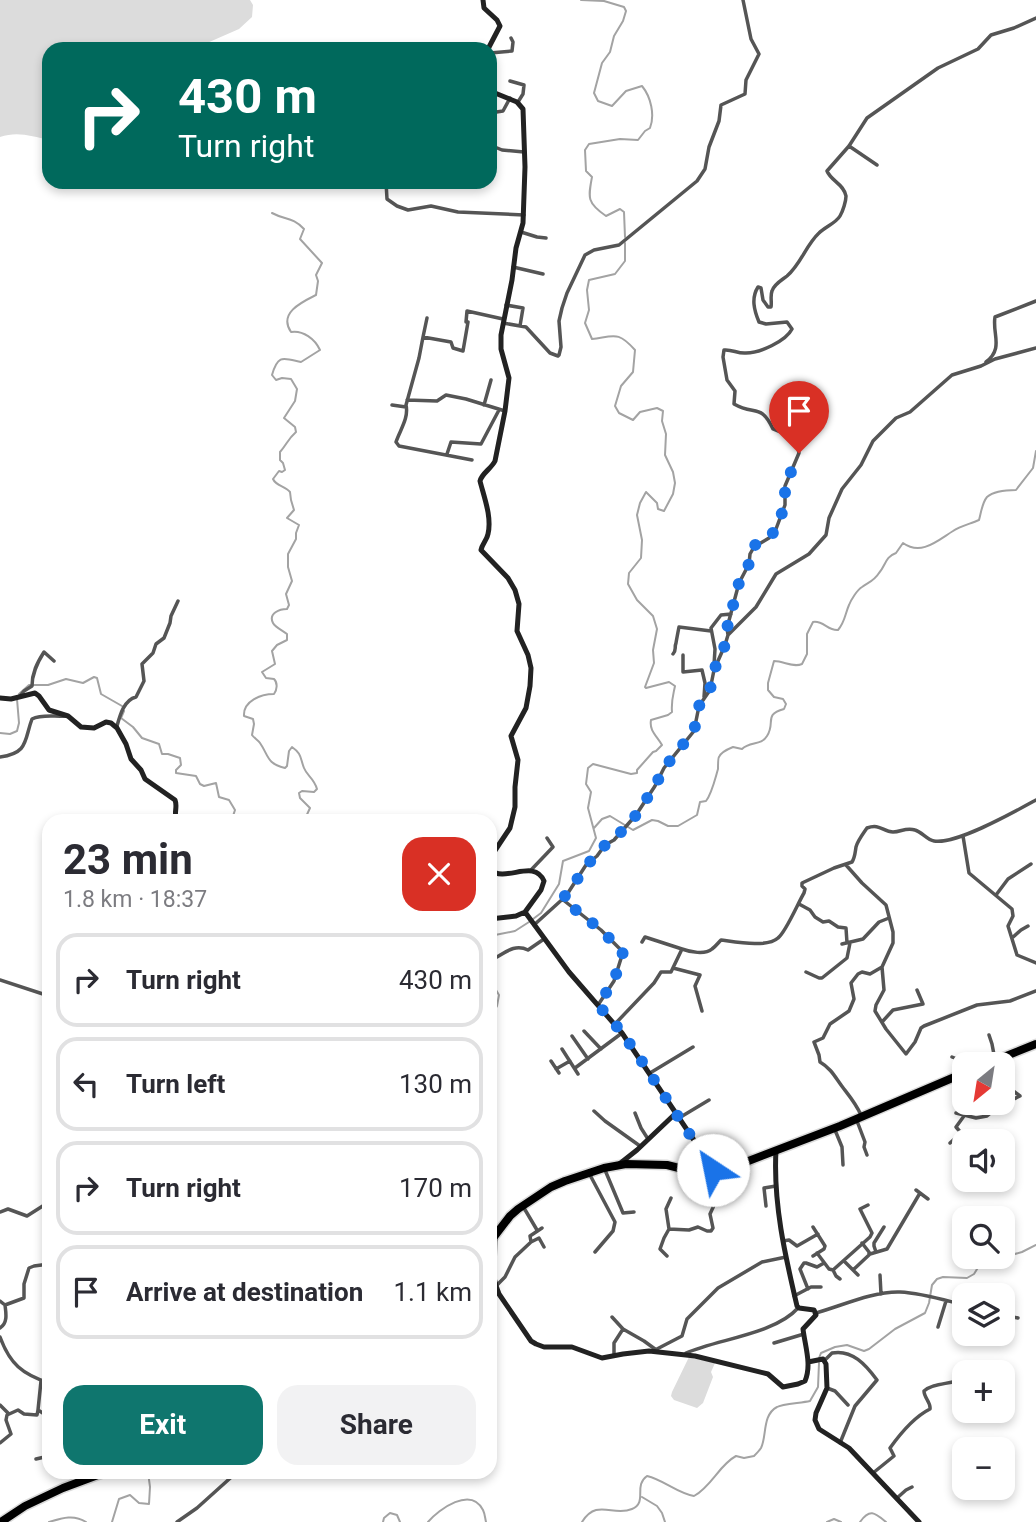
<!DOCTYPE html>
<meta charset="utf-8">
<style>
:root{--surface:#fff;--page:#f2f2f3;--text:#2b2b33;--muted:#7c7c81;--line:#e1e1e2;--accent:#0f766e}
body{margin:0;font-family:Roboto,sans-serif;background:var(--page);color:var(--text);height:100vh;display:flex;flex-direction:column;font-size:26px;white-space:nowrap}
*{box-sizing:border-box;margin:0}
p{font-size:23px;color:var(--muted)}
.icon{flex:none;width:38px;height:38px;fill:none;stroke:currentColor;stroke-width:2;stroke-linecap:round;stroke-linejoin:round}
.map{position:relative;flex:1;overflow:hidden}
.sheet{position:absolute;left:42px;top:814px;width:455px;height:665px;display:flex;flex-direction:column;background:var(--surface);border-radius:21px;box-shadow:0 4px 10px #0003}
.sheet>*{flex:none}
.guide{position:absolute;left:42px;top:42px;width:455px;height:147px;border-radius:21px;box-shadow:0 4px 10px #0003;background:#00695c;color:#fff;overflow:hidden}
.needle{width:46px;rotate:210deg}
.fabs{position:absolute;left:952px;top:1052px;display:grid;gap:14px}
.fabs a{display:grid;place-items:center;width:63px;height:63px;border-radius:14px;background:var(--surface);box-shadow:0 4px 10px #0003;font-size:35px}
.pin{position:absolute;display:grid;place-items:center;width:60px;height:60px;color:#fff;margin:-72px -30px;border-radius:50% 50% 50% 0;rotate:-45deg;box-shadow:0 0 7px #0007}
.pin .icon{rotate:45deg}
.me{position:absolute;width:77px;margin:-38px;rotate:326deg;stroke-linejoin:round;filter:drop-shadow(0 0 5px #0008)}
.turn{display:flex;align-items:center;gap:24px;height:147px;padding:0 21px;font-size:32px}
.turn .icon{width:91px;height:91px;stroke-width:2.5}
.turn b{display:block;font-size:49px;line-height:60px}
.round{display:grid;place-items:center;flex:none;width:74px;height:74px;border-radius:21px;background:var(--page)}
.overview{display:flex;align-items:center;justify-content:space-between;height:119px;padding:0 21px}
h1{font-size:42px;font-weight:700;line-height:52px}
.primary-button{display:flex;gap:14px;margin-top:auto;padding:14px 21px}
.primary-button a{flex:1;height:80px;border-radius:21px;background:var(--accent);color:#fff;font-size:28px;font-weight:700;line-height:80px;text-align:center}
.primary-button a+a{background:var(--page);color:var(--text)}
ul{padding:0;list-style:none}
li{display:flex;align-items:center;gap:21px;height:94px;margin:0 14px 10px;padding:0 7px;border:4px solid var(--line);border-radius:21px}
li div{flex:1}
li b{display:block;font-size:26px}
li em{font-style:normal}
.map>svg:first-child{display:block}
.green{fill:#dcdcdc}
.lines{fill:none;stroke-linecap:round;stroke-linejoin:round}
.stream{stroke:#a3a3a3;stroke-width:2}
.highway-casing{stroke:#dbdbdb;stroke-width:11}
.street{stroke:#555;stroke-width:3.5}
.secondary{stroke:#222;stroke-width:5}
.highway{stroke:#000;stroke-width:8}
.route{stroke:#1a73e8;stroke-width:12;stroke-dasharray:0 21.6}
</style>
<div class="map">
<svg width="1036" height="1522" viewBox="0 0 1036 1522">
<rect width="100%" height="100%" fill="#fff"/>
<!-- green -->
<path class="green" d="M0 0H250L253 5 252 17 239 29 207 43 198 49H49V140C32 136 17 131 0 137Z
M689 1357 715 1363 711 1372 713 1377 703 1403 697 1408 674 1400 671 1396 672 1392Z"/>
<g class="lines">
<!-- stream -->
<path class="stream" d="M581 0 604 1 624 7 626 11 623 21 614 36 610 52 602 63 594 93 598 101 612 106 626 91 642 86C651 97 655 115 650 128L645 131 638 140 620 139 589 144 585 150 586 171 592 177C588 198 587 203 606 216L620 209 624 212 625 237
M272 213C285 220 293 217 304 229L300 239 322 263 316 275 318 281 316 295C302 302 278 313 291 332 303 330 315 339 320 350L301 362C283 358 278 354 272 375L276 380 282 378 291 379 297 389 295 401 284 418 295 427 296 432C288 439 287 444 280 452V460L283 463 285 470 282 472 279 471 273 479C276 486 285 486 290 492L291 500 294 510 287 518 299 525 296 533V539L288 554V567L292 581 286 594 289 605 287 609C280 609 268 613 273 623 275 627 283 631 287 634V640L277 645 272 651 275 664 262 672 266 678 274 679C278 683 277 690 274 694 261 694 243 701 244 716L253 719 254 724 252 735C254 738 258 740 260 743 269 756 266 763 285 768L287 766 289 751 292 747C302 754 300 758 304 768 307 776 314 778 317 789L314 792 302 791 299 793 300 798 310 808 304 821
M19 694 29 685H48L66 679 83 683 94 677 97 678 101 694 122 706
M124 711 121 718 133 727 142 738 159 744 162 754H168L180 758 181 765 176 770V773L196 776 200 784 204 786 216 783 219 797 229 800 235 810 233 816 237 821
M0 733 10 734 17 731 19 723 17 699
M594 828 602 819 610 816 633 830 652 820 658 821 668 826H678L697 815 700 802 706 801C712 793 715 779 718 769 718 768 718 758 719 757 721 752 728 749 733 747L742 749C750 741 761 746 767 736 776 722 763 715 784 709L786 704 783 699 774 697 768 690V683L774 661C784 661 793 668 802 664L807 654V634L813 622C823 620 828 631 838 630 845 622 845 614 849 605 851 600 857 590 862 587 869 582 874 581 879 573 886 565 885 557 896 553L903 543C921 556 937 541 953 531 960 526 970 524 979 520 981 513 982 503 987 497 994 491 1008 490 1016 490L1033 468 1036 451
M533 919 541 913 559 884 563 861 589 851 596 838 588 808 591 792 586 784 588 768 593 764 631 774 637 773V770L653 752 656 751 662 745C657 736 649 731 651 720L668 715 672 712C671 701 673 696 675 686L669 682 646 688 645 687 654 663 653 650 657 629 653 616 637 600 628 584 629 573 641 558 642 540 637 515 640 503 646 492 657 503 658 509 664 511 673 494 675 483 673 472 665 455 666 434 662 421 663 411 657 408 640 412 633 420 619 413 615 406 621 386 633 372 635 350C618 331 615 336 592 339L585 323 589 310 587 290 589 280 615 274 625 261V243
M490 936 515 931 529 922
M490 980 499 995 497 1006 490 1018
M819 1358 821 1353 835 1347 847 1345 864 1351 869 1349 895 1329 925 1313 929 1303 932 1285 937 1279 943 1277 967 1278 974 1274 982 1261 987 1258 1004 1257 1022 1252 1036 1245
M642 1497 657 1506 662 1513 665 1522
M49 1522C62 1518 74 1514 86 1522
M112 1522 119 1499 130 1495 139 1503 149 1504 150 1487 148 1472
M383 1522 384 1518 390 1513 397 1515 400 1522
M428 1522C439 1509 471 1486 483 1510 485 1514 485 1518 486 1522
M582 1522C597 1498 613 1517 632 1509 648 1502 633 1486 647 1476 664 1480 677 1493 694 1496 712 1486 719 1465 736 1456L744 1458 754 1456C756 1454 759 1451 761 1448 767 1436 762 1415 777 1407 782 1404 801 1403 810 1401L818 1387 819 1363
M827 1522 834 1519 841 1522
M860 1522C870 1508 875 1513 886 1522"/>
<defs>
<path id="highway" d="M986 1064 1036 1044
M490 1242 510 1216 518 1209 551 1187 565 1181 604 1168 626 1164 667 1165 691 1171 710 1170 738 1165 840 1126 964 1073
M1 1522 25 1506 63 1488 106 1472"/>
</defs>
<!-- highway casing -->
<use href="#highway" class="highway-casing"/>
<!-- street -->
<path class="street" d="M490 53 512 51 513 42 511 38
M510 81 524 85 523 94 518 102
M490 113 503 111 510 98
M490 145 502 150 524 152
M849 146 877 165
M386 182 387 199 397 206 408 210 431 206 458 212 524 215
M521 232 537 237 546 238
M513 267 543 274
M506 305 523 308 520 326
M503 323 526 327 550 353 558 356 559 355 561 347 559 321 562 308 567 293 585 255 594 250 619 245 697 181 705 169 709 147 719 121 721 105 745 94 746 80 759 54 751 39 743 0
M423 337 427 318
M986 362C1004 348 992 334 995 317L1036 301
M407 400 437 401 446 395 466 399 505 411
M392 405 406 407
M484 405 491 380
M447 454 451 442 481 444 499 410
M472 460 399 446 396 442C400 430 409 418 406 405L419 358 423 337 451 342 453 348 463 351 468 322H466L467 311 503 319
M728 635 727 628 739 583 749 564 750 554 754 547 769 538 776 529 785 505V486L799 453 797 444 794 440 790 436 773 429C761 403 755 416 734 404L735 391 727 380 723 357 724 350C732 349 738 354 746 353 760 353 786 341 792 329L787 322 766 324 759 322C754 310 751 298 758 287L761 288 763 300 768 307H771C772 302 770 296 772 291 774 284 782 280 787 276 801 264 806 245 819 233 825 227 836 223 840 216 843 211 846 201 846 196 844 184 831 181 827 171L849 146 867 118 938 68 978 49 991 35 1014 28 1036 18
M673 654C677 649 674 648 676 643 677 637 678 632 679 627L711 631
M683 655V672L702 670 705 683 704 697
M714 665 715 649 711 628 721 615 731 614
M19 697 24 691 32 686C32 673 37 663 44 652L54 661
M117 726C120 715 124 700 136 697L144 681 142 664 153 653 156 644 164 638 170 623 171 616 178 601
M0 757C29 753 24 740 32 719 42 714 55 717 66 716
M963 836 969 873 1012 909 1013 916 1008 926 1017 955 1036 963
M846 865 862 883 886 905 893 932V943L882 967 884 990 876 1005 875 1011 886 1029 906 1054 915 1042 921 1028 924 1026 977 1005 1010 1001 1036 991
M531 870 553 847 547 838
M996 895 1008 879 1031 864
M562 899 601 930 623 952 614 981 598 1005
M799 904 810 910 815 917 823 922 829 921 838 927 846 928 847 943
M534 925 566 896 586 865 597 856 605 845 614 840 636 815 655 786 664 768 694 731 699 706 710 690 714 670 725 645 728 635 756 607 776 574 809 554 826 535 829 518 842 489 861 465 873 441 896 418 910 412 952 375 981 366 995 359 1036 348
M1012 938 1021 930 1028 926
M642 942 645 937 682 949
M842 944 863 939 879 922 889 918
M497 957C507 951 516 944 528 950L544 939
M673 968 700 975 695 986 702 1011
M806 972 819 978H822L847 958 850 943
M0 980 49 996
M882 1022 893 1010 923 1004 917 990
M615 1024 654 983 661 972H671L682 949C690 952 705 955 712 949 716 946 718 943 721 940 736 942 767 948 778 938 786 932 798 903 804 893L805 889 802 886V883L834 868 852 862C855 857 855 853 856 847 858 840 863 834 867 828 880 823 883 832 893 832 901 832 906 827 915 830 922 832 927 840 934 841 956 845 1016 811 1036 800
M584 1031 601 1049
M989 1035 992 1044 995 1060
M572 1036 588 1059
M562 1049 578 1074
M952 1057 957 1059 959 1073
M551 1061 559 1073
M575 1068 622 1033
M556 1069 570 1061
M650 1073 693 1047
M594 1111 605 1121 640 1146
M635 1113 641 1128 648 1139
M956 1113 976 1118 987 1116 999 1106 1020 1096 1004 1084 1003 1081
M861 1115C856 1104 851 1098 844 1089 836 1079 832 1069 820 1062L819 1055 814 1042 823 1038 830 1024 849 1011 854 999 851 983 858 974 862 972 870 974 882 967
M964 1116 956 1127 968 1141
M679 1118 709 1100
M857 1121 865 1142 864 1147 867 1155
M835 1130 842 1147 843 1165
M950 1143 961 1133
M1003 1161 1006 1165
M605 1170 623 1213 634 1212
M590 1175 615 1222 613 1231 595 1252
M916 1190 928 1199
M671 1198 666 1209 669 1229 689 1230 698 1227 707 1231H711L713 1228 710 1214 722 1188 719 1179 730 1167
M766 1206 764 1188 776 1186
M524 1208 537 1230
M0 1212 8 1209 27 1216 49 1202
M783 1241 789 1240 797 1246 818 1234
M531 1242 539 1238 544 1247
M876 1252 874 1246V1243L884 1227
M817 1253 829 1269 833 1270 870 1237 872 1233 860 1209 868 1205
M870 1254 887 1249 920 1193
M667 1256 660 1249 664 1238 669 1229
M813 1256 824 1249 825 1246 813 1227
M844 1261 858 1275
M833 1270 836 1276 840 1279
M853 1270 869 1255V1252L862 1243
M880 1275 881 1294
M496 1286 505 1277 515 1257 531 1242 530 1236 542 1228
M808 1289 800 1269 804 1263H806L817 1267 824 1263
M794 1296 811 1287H821
M0 1301 5 1305C6 1313 8 1323 0 1328
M5 1305 24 1298V1284L29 1268 34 1266 49 1264
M816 1313C841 1306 874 1291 900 1292 922 1293 944 1300 964 1305
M1003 1315 1018 1318
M612 1317 623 1329 644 1341 655 1349
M45 1321 49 1322
M938 1327 946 1301
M0 1337C10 1364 22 1374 49 1383
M774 1343 804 1334
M655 1350 682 1336 687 1319 718 1288 762 1262 786 1257
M686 1353C718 1339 775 1334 798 1308
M614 1356V1343L623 1329
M825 1360 832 1353C852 1349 866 1365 877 1380L855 1406 840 1443
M41 1381 38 1410 49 1417
M827 1388 835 1391 848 1405
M0 1405 9 1414
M0 1443 11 1434 6 1420 7 1415 18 1410 24 1414 37 1415 38 1410
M36 1459 49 1456
M80 1472 86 1479
M873 1473 894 1456 890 1448C900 1434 914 1417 930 1409 931 1402 924 1398 924 1391 934 1382 952 1385 964 1378
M897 1498 906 1490 912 1487
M177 1522 197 1508 237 1472"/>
<!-- secondary -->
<path class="secondary" d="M483 0 484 8 497 20 500 26 488 49
M490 91 517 102 523 109 525 167 523 223 516 248 512 280 501 335V349L509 378 505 411 495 461C491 469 482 473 480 481 484 497 492 517 488 534 487 540 482 544 481 550L508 578 515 590 519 604 517 631 528 655 531 668 530 686 526 708 511 736 518 760 515 787V807L510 828 490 858
M0 698 11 699 35 693 39 696 49 710 68 716 81 727 94 728 106 722 111 723 117 728 126 744 131 759 141 770 145 779 175 800C178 807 173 814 177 821
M490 870C506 883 534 858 544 881L541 890 525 912 516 916 490 919
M525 912 569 972 622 1033 714 1170
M618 1165 637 1150 676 1113
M495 1236 494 1277 496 1286 499 1294 531 1341 536 1344 544 1347H572L602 1358 623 1354 649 1351 695 1356 768 1374 783 1387 798 1384 805 1381C812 1365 805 1346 803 1329L816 1315 814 1310 799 1308 797 1306C785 1255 773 1203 776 1150
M808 1362 823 1359 826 1364 827 1388 816 1413 815 1420 819 1429 849 1448 919 1522"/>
<!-- highway -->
<use href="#highway" class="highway"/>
</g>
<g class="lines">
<!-- route -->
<path class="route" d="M713 1170 635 1051 615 1024 598 1005 614 981 623 952 601 930 562 899 570 891 586 865 597 856 605 845 614 840 636 815 655 786 664 768 694 731 699 706 710 690 714 670 725 645 728 635 727 628 739 583 749 564 750 554 755 545 769 538 776 529 785 505V486L799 453"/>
</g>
</svg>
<div class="fabs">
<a><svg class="needle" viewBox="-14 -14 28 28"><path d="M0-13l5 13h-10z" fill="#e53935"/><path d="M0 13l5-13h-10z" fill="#7c7c81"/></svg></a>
<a><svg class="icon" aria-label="sound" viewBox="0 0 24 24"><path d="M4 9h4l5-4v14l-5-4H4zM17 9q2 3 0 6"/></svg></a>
<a><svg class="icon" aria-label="search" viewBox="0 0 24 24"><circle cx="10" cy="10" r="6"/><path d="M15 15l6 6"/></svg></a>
<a><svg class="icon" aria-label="layers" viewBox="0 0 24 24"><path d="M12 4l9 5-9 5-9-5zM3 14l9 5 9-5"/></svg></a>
<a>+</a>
<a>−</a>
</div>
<div class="pin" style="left:799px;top:453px;background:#d93025"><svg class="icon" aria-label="arrive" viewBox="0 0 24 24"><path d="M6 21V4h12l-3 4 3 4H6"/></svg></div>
<svg class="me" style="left:713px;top:1170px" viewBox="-20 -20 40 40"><circle r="19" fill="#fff"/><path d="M0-13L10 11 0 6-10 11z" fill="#1a73e8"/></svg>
<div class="guide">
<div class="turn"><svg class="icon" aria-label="right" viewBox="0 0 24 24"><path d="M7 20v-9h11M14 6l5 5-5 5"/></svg><div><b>430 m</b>Turn right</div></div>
</div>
<section class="sheet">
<div class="overview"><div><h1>23 min</h1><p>1.8 km · 18:37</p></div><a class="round" style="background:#d93025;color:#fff"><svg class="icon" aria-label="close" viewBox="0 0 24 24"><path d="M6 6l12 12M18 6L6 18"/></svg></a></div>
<ul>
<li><svg class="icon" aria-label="right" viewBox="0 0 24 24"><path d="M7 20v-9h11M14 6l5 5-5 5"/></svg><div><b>Turn right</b></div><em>430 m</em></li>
<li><svg class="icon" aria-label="left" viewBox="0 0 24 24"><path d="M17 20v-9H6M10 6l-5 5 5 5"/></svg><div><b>Turn left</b></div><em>130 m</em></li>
<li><svg class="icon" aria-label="right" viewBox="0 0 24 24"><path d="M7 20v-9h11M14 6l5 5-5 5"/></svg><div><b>Turn right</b></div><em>170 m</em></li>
<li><svg class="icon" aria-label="arrive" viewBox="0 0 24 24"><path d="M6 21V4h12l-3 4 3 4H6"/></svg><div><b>Arrive at destination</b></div><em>1.1 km</em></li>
</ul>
<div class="primary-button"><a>Exit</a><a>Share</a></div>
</section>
</div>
